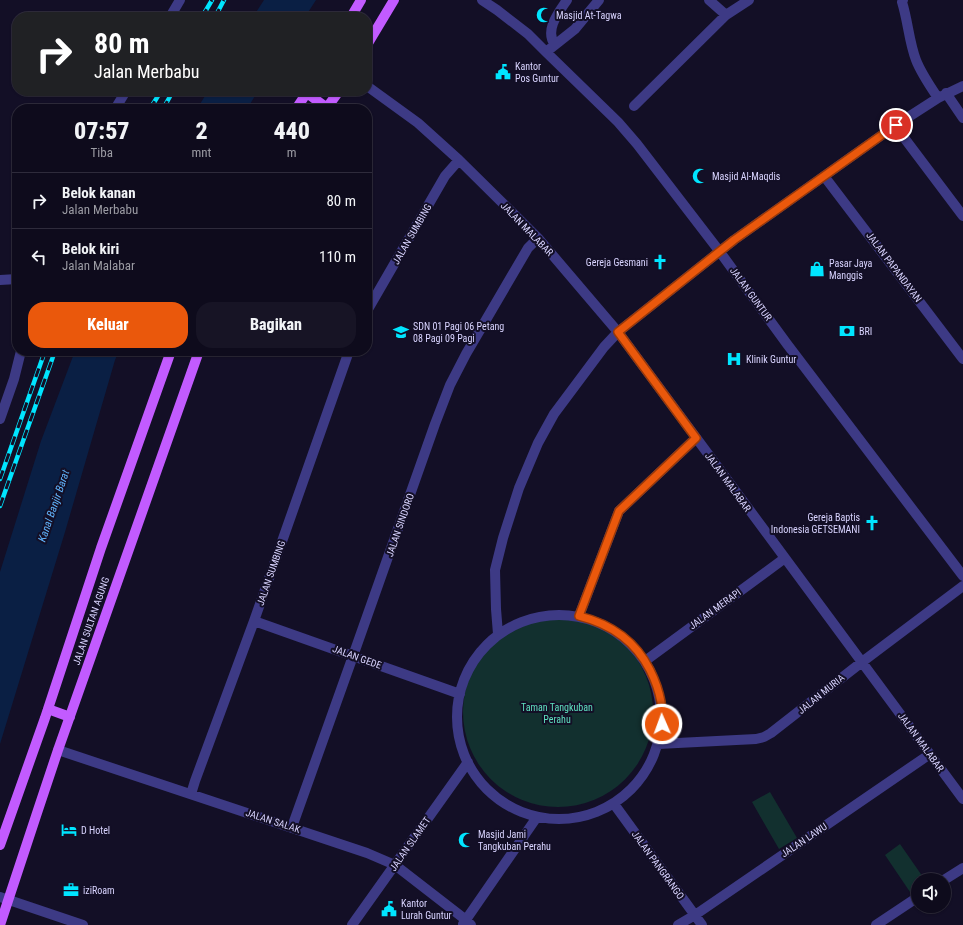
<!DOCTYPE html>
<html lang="id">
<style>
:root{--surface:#0e0b1c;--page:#171425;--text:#f1f3f6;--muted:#9b9ba3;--line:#2e2b3b;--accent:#ea580c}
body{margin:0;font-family:"Roboto Condensed",sans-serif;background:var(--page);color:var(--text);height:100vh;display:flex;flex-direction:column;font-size:15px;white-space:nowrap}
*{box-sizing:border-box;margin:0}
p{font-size:13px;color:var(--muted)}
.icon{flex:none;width:22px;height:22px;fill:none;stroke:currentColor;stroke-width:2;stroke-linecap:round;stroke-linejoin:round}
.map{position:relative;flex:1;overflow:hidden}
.sheet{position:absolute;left:12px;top:104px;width:360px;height:252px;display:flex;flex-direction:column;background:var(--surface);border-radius:16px;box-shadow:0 1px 3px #0004,0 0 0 1px var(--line)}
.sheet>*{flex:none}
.top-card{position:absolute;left:12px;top:12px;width:360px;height:84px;border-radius:16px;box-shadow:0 1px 3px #0004,0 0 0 1px var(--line);background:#202124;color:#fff;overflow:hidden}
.controls{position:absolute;left:911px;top:873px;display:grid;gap:8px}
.controls a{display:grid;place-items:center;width:40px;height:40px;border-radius:50%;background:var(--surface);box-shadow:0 1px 3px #0004,0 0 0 1px var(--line);font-size:20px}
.pin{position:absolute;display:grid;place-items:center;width:34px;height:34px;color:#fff;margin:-17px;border:2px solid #fff;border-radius:50%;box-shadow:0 1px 4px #0007}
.me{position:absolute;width:44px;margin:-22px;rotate:358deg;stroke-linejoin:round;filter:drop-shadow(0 0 3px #0008)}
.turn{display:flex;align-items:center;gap:14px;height:84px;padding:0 16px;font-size:18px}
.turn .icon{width:52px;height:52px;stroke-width:2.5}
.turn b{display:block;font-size:28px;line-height:34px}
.eta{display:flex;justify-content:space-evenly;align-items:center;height:68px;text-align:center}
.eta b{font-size:24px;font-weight:800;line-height:28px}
.primary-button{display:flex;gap:8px;margin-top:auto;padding:8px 16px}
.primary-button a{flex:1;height:46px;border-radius:16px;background:var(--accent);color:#fff;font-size:16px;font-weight:800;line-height:46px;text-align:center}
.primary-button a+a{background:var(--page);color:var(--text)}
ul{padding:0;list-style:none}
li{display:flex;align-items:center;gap:12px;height:56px;padding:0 16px;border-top:1px solid var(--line)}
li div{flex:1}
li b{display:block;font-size:15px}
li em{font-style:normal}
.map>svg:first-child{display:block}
.green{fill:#12302f}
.water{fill:#0a1f44}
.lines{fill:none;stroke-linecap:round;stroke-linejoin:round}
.minor{stroke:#3d3a85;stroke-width:10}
.major{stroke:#c25bff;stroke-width:10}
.rail-casing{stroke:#00e5ff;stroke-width:4.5}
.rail{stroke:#130f26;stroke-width:3;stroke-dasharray:9;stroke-linecap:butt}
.route-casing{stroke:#983908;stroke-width:10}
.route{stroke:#ea580c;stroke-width:7}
.labels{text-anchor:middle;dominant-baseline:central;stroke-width:4;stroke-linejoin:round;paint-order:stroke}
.poi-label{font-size:10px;fill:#d9d4ff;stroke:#130f26;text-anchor:start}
.street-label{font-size:10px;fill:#d9d4ff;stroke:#130f26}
.park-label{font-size:10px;fill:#5fe0c0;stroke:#130f26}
.water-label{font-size:11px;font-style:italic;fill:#62b6ff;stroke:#130f26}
</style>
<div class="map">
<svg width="963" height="925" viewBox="0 0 963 925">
<rect width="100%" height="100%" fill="#130f26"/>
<!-- green -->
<path class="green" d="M463 712a95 95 0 1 1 190 0a95 95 0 1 1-190 0Z
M770 792 797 838 779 849 752 802Z
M900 844 925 880H918V886L910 892 885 855Z"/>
<!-- water -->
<path class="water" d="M264 0H316L305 17H253Z
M208 91H258L247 109H197Z
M75 351H119L115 360 65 532 0 744V572L41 441Z"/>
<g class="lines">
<!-- minor -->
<path class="minor" d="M482 0 497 10 528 34 546 52 618 122 637 144 720 252 787 344 963 576
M709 0 726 15
M903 0 902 2C908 21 909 42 916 60 921 73 930 86 938 98
M170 17 180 0
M555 45C544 30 559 12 567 0
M546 52 575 29 599 0
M367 86 418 123 459 160 538 238 618 332 963 799
M946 93 963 118
M634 106 726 15 749 0
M115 109 126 91
M896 125 902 135 963 216
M824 176 963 359
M0 280 17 279
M367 311 445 176 459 160
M0 419 14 379 21 351
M457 717a102 102 0 1 1 204 0a102 102 0 1 1-204 0Z
M579 616 619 511 696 438
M254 621 460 694
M498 634 496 609 495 570 503 538 519 488 538 443 554 414 604 347 618 332 734 240 896 125 938 98 963 86
M645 661 785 558
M658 744 756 739 764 737 771 733 862 662 963 586
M58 750 367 853 395 865 466 920 471 925
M191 794 195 781 254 621 349 351
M614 804 702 925
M292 827 353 656 435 424 450 385 466 354 528 248 538 238
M944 880 963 868
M0 897 83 925
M463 924 537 817
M352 925 468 762
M678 925 695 915 930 754
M876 925 918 897"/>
<!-- major -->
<path class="major" d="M351 17 361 0
M367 45 394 0
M307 93 327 108
M296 109 308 91
M326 109 339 91
M48 709 70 717
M0 845 45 718 101 548 171 351
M0 925 36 816 58 750 199 351"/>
<defs>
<path id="rail" d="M202 17 212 0
M215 17 224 0
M150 109 161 91
M163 109 173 91
M0 479 45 351
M0 506 55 351"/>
</defs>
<!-- rail casing -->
<use href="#rail" class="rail-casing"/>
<!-- rail -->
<use href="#rail" class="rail"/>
</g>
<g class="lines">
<defs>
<path id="route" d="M662 724C661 716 662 709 661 702 659 691 655 680 650 670 635 640 611 624 579 616L619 511 696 438 618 332 734 240 896 125"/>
</defs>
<!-- route casing -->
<use href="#route" class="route-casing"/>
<!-- route -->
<use href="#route" class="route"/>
</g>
<!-- icons -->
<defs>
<symbol id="mosque-bare" viewBox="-9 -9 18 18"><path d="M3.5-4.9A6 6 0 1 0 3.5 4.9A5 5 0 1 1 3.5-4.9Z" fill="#00e5ff" stroke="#130f26" stroke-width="2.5" paint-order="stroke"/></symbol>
<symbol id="civic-bare" viewBox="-9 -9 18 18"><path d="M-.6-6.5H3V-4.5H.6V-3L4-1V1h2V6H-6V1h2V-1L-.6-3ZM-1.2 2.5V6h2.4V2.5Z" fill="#00e5ff" stroke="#130f26" stroke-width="2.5" paint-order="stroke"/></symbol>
<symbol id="church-bare" viewBox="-9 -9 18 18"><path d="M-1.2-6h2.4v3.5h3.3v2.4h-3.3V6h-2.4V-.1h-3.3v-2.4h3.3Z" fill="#00e5ff" stroke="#130f26" stroke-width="2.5" paint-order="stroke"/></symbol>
<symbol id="shop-bare" viewBox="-9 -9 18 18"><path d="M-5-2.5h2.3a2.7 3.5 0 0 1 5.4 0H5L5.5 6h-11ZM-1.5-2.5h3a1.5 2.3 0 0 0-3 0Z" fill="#00e5ff" stroke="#130f26" stroke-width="2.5" paint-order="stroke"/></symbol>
<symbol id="bank-bare" viewBox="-9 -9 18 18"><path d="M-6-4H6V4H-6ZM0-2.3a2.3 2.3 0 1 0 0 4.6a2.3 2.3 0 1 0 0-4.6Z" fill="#00e5ff" stroke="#130f26" stroke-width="2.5" paint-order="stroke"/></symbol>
<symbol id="school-bare" viewBox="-9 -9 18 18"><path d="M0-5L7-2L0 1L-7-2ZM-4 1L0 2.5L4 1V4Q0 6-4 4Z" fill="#00e5ff" stroke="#130f26" stroke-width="2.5" paint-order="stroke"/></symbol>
<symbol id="hospital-bare" viewBox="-9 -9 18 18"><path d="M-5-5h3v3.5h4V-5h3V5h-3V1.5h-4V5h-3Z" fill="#00e5ff" stroke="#130f26" stroke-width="2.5" paint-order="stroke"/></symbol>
<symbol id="hotel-bare" viewBox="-9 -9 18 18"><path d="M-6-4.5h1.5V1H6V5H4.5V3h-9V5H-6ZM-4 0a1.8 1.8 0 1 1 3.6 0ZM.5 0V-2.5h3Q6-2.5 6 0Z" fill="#00e5ff" stroke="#130f26" stroke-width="2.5" paint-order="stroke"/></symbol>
<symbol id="office-bare" viewBox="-9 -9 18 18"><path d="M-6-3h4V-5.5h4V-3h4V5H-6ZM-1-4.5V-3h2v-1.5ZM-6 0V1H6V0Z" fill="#00e5ff" stroke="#130f26" stroke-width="2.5" paint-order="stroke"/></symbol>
</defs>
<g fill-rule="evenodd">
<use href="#mosque-bare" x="533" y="4" width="22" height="22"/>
<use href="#civic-bare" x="492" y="61" width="22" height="22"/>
<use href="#mosque-bare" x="689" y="165" width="22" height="22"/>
<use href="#church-bare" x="649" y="251" width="22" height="22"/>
<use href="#shop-bare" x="806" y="258" width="22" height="22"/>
<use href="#bank-bare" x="836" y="320" width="22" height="22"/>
<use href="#school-bare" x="390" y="321" width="22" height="22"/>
<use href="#hospital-bare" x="723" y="348" width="22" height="22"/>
<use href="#church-bare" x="861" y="512" width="22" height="22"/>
<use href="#hotel-bare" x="58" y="819" width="22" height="22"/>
<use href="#mosque-bare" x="455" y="829" width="22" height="22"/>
<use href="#office-bare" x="60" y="879" width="22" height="22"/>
<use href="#civic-bare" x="378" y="898" width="22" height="22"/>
</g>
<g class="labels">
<!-- poi labels -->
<g class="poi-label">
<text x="556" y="15">Masjid At-Tagwa</text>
<text x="515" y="66">Kantor<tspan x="515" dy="12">Pos Guntur</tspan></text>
<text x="712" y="176">Masjid Al-Maqdis</text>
<text x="648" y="262" text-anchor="end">Gereja Gesmani</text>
<text x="829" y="263">Pasar Jaya<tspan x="829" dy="12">Manggis</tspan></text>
<text x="413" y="326">SDN 01 Pagi 06 Petang<tspan x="413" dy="12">08 Pagi 09 Pagi</tspan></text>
<text x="859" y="331">BRI</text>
<text x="746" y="359">Klinik Guntur</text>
<text x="860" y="517" text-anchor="end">Gereja Baptis<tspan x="860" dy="12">Indonesia GETSEMANI</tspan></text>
<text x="81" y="830">D Hotel</text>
<text x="478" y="834">Masjid Jami<tspan x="478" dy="12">Tangkuban Perahu</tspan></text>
<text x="83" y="890">iziRoam</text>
<text x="401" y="903">Kantor<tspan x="401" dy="12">Lurah Guntur</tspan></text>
</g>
<!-- street labels -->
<g class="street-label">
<text transform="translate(527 229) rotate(46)">JALAN MALABAR</text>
<text transform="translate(412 234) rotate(-60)">JALAN SUMBING</text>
<text transform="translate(894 267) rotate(53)">JALAN PAPANDAYAN</text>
<text transform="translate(751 294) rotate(54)">JALAN GUNTUR</text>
<text transform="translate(728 482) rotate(54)">JALAN MALABAR</text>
<text transform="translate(400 525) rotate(-71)">JALAN SINDORO</text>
<text transform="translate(271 573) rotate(-71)">JALAN SUMBING</text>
<text transform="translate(715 609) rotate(-36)">JALAN MERAPI</text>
<text transform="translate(91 621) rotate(-71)">JALAN SULTAN AGUNG</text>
<text transform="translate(357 657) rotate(20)">JALAN GEDE</text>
<text transform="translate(821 694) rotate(-39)">JALAN MURIA</text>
<text transform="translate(921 742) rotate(54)">JALAN MALABAR</text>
<text transform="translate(273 821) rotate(18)">JALAN SALAK</text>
<text transform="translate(804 840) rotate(-34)">JALAN LAWU</text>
<text transform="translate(410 844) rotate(-55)">JALAN SLAMET</text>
<text transform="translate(658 865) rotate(54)">JALAN PANGRANGO</text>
</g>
<!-- park labels -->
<g class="park-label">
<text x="557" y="707">Taman Tangkuban<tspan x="557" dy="12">Perahu</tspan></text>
</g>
<!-- water labels -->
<g class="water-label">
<text transform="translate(54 506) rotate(-71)">Kanal Banjir Barat</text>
</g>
</g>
</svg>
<div class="controls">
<a><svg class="icon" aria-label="sound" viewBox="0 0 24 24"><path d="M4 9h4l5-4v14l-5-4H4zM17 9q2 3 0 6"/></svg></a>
</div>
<div class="pin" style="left:896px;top:125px;background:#d93025"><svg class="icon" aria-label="arrive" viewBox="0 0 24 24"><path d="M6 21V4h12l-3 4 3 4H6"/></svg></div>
<svg class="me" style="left:662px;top:724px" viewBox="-20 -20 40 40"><circle r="17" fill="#ea580c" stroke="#fff" stroke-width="3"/><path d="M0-11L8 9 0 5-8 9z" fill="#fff"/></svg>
<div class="top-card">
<div class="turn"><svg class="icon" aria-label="right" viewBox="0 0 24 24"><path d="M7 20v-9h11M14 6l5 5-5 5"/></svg><div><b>80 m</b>Jalan Merbabu</div></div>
</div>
<section class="sheet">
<div class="eta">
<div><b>07:57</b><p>Tiba</p></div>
<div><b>2</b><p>mnt</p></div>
<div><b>440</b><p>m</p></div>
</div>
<ul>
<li><svg class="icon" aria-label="right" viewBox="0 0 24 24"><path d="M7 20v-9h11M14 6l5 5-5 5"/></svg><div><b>Belok kanan</b><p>Jalan Merbabu</p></div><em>80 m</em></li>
<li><svg class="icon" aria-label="left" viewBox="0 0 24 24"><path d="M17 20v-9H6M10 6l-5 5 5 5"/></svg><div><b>Belok kiri</b><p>Jalan Malabar</p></div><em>110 m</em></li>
</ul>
<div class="primary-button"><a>Keluar</a><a>Bagikan</a></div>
</section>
</div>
